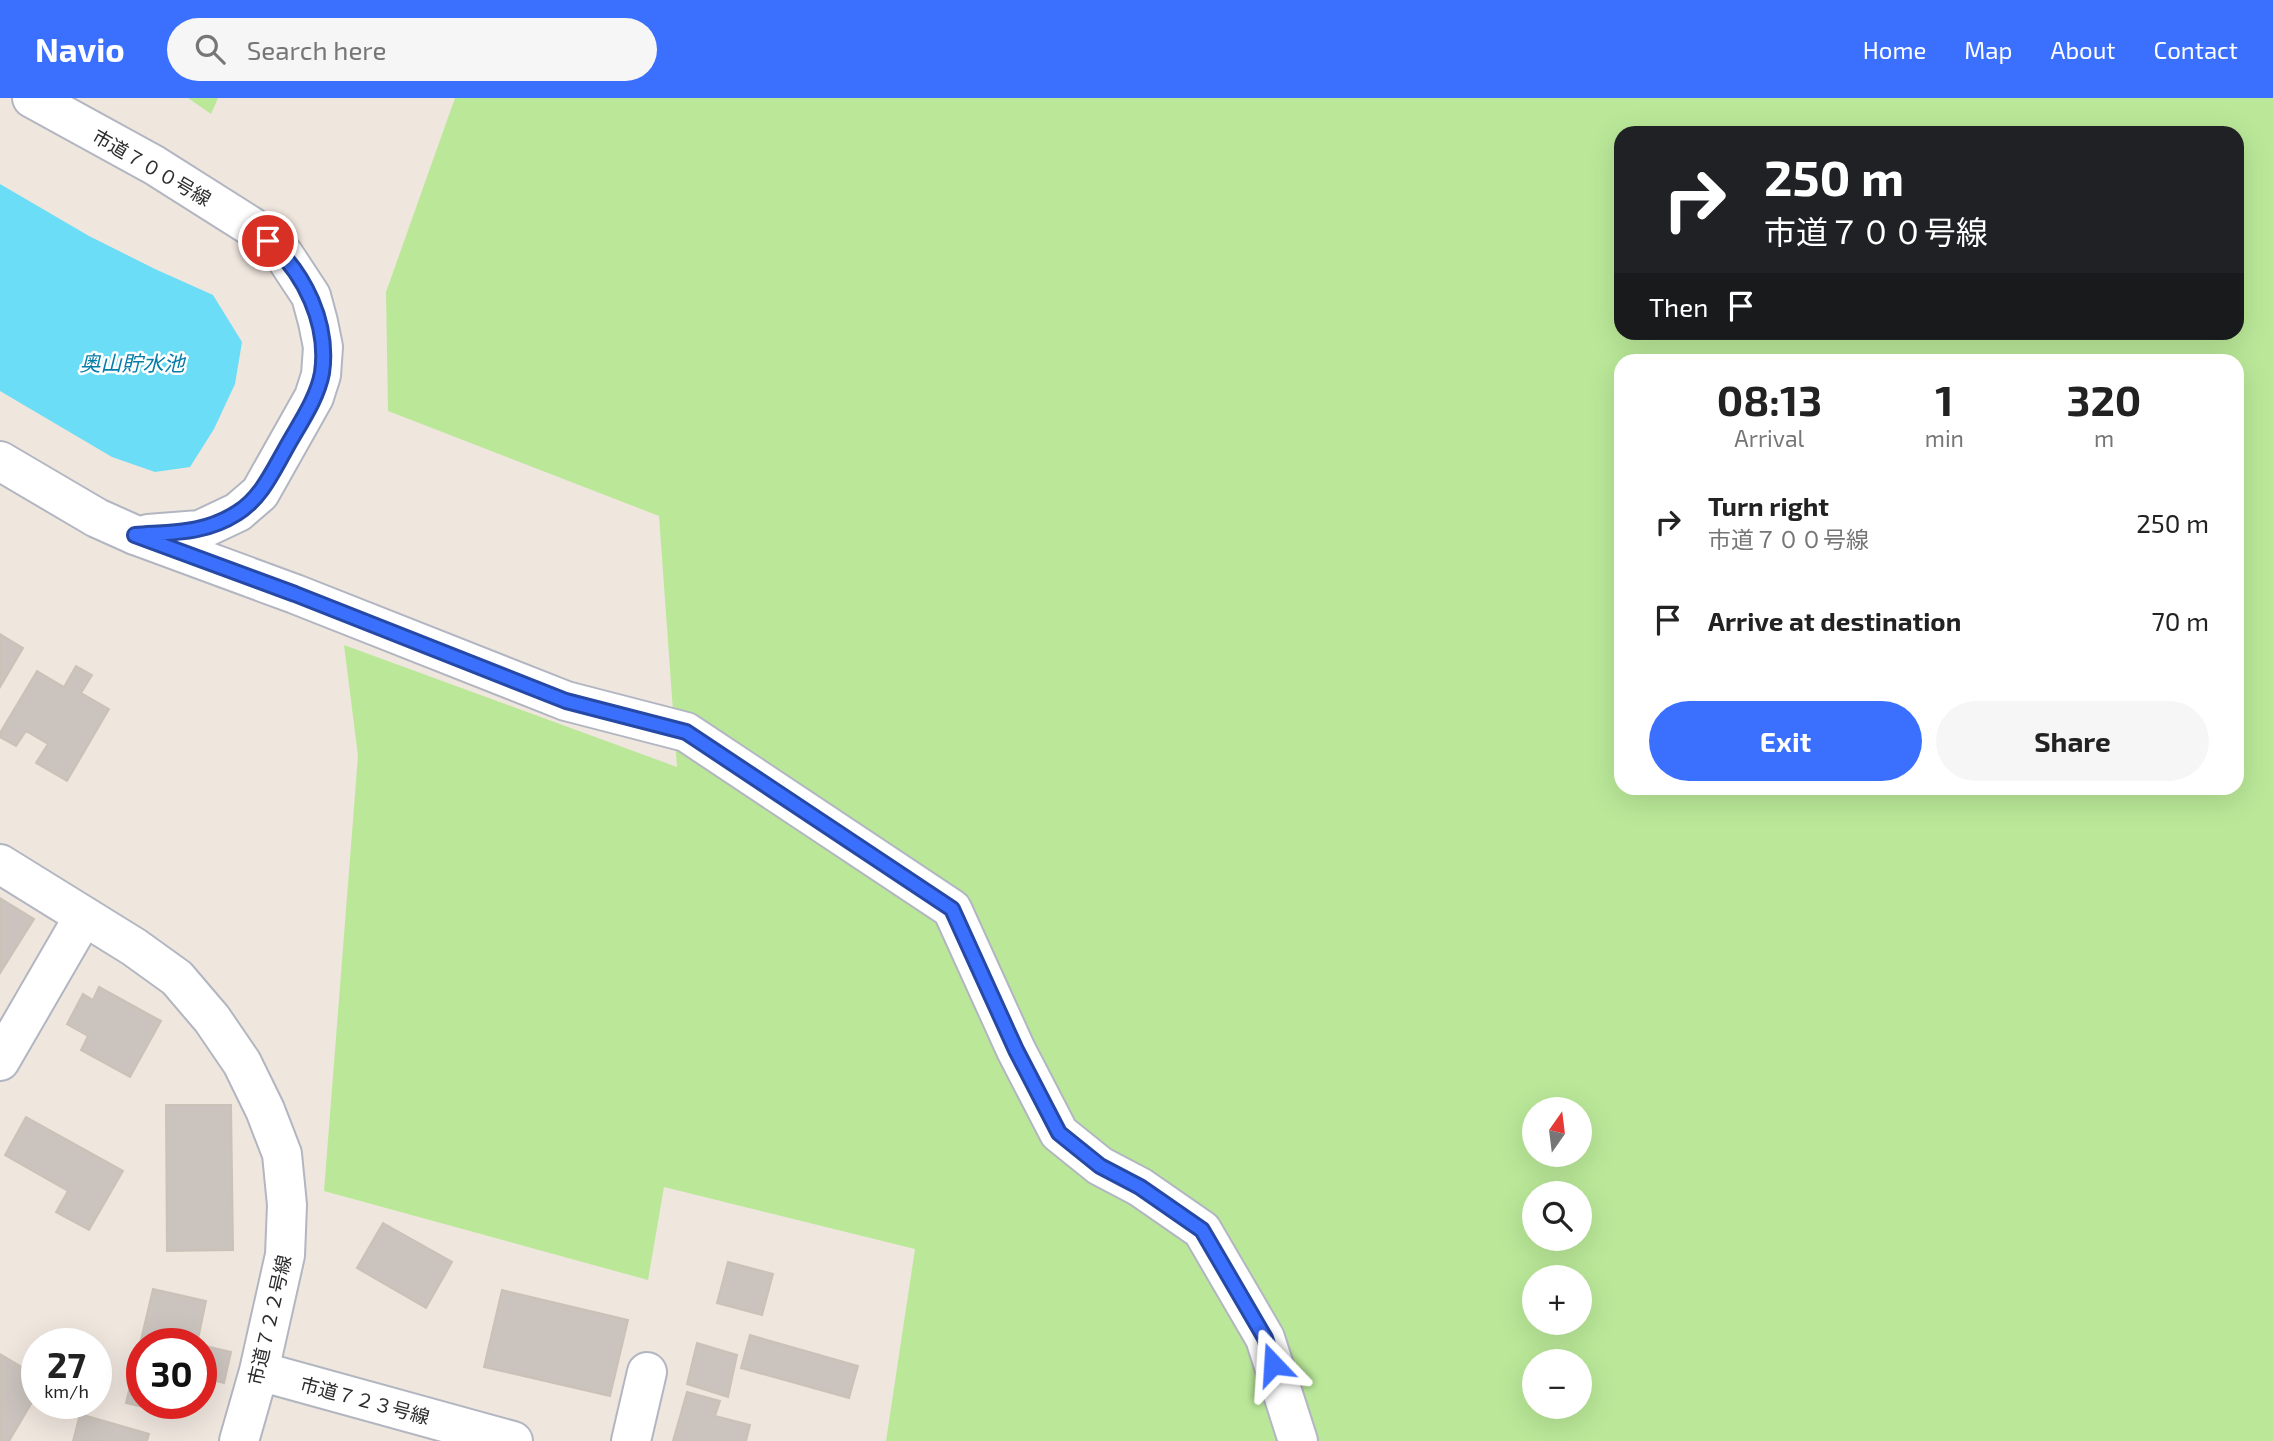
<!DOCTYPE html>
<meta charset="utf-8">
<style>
:root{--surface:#fff;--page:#f6f6f6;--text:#222;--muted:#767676;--accent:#3b70ff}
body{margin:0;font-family:"Exo 2","Noto Sans JP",sans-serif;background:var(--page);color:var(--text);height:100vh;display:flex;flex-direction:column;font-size:26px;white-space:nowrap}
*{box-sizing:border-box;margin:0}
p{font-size:23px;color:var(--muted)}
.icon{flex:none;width:38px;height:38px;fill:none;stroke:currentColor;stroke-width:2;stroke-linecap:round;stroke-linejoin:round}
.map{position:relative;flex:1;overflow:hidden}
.panel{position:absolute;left:1614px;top:256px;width:630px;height:441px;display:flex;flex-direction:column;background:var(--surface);border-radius:21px;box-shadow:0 7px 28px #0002}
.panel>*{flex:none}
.guide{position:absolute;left:1614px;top:28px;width:630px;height:214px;border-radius:21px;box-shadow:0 7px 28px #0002;background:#202124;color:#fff;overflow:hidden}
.needle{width:46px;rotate:14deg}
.buttons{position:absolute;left:1522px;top:999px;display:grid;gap:14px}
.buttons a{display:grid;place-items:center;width:70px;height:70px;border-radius:50%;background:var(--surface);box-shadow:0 7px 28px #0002;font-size:35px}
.speed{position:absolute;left:21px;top:1230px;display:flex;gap:14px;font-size:35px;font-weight:700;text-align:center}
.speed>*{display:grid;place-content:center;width:91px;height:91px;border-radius:50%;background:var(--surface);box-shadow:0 7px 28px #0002;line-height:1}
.speed small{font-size:18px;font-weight:400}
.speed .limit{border:10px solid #d22;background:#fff;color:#111}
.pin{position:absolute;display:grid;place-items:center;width:60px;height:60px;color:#fff;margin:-30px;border:4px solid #fff;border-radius:50%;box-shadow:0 2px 7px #0007}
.me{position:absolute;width:77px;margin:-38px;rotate:340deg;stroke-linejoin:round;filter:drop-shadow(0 0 5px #0008)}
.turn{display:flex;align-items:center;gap:24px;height:147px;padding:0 35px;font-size:32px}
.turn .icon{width:91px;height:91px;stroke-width:2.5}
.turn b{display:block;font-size:49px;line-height:60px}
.then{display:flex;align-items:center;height:66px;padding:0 35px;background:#0003;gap:14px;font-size:26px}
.eta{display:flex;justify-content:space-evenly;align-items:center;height:119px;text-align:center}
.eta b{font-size:42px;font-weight:700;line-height:49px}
.button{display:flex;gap:14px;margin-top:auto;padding:14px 35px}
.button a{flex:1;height:80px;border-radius:42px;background:var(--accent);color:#fff;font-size:28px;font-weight:700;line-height:80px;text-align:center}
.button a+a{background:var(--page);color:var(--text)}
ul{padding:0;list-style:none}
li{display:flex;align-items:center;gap:21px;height:98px;padding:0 35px}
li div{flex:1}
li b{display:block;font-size:26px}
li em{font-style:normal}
header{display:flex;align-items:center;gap:42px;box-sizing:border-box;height:98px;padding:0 35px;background:var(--accent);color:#fff}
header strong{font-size:33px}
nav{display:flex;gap:38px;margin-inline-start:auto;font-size:24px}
.search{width:490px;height:63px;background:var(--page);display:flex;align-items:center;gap:18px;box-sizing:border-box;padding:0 24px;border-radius:38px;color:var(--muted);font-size:26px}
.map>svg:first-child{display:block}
.green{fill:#bae898;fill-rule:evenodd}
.water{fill:#6cddf6}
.building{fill:#cac3be;stroke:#cbc2b7;stroke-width:2}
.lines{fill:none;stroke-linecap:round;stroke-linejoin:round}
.street-casing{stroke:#b2b6c1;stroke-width:42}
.secondary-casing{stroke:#b2b6c1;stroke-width:42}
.street{stroke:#fff;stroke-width:38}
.secondary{stroke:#fff;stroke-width:38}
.route-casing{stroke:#2649a6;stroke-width:18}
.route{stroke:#3b70ff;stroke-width:12}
.labels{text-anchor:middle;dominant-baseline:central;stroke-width:5;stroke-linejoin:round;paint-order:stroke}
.street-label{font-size:19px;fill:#2d2d2d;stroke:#fff}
.water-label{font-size:21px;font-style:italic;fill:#057da8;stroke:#fff}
</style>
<header>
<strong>Navio</strong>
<div class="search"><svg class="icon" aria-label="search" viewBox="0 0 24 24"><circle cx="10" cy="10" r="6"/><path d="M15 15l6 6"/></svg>Search here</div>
<nav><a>Home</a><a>Map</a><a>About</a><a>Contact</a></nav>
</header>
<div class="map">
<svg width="2273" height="1343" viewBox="0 0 2273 1343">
<rect width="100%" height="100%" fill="#efe6de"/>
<!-- green -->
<path class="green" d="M188 0H218L211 16Z
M455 0H2273V1343H886L915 1151 664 1089 648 1182 324 1093 358 658 344 547 677 669 659 418 388 313 386 194ZM1620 35H2236V234H1620ZM1620 262H2236V690H1620ZM1535 1012H1580V1057H1535ZM1535 1096H1580V1141H1535ZM1535 1180H1580V1225H1535ZM1535 1264H1580V1309H1535Z"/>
<!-- water -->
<path class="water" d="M0 86 89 138 155 171 213 197 242 244 235 286 214 331 190 369 155 374 112 359 0 293Z"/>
<!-- building -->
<path class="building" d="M0 536 23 550 0 589Z
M76 568 92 577 81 595 109 611 67 683 36 665 48 646 26 633 16 648 0 639V635L37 573 64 589Z
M0 800 34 821 0 875Z
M99 889 161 923 130 979 81 952 88 938 67 926 83 896 93 902Z
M166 1007H231L233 1152 167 1153Z
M26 1019 123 1073 89 1132 56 1114 68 1093 5 1057Z
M383 1125 452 1164 426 1210 357 1170Z
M728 1164 773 1176 762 1217 717 1205Z
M153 1191 206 1203 197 1246H142V1306H180L177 1317 126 1305Z
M502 1192 628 1222 610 1298 484 1269Z
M750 1237 858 1268 849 1300 741 1270Z
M697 1245 737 1257 728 1299 687 1286Z
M201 1247 231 1254 224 1285 201 1279Z
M0 1256 37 1278V1296L9 1343H0Z
M687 1294 720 1303 715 1318 750 1327 746 1343H673Z
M80 1316 149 1336 147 1343H73Z"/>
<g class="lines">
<defs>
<path id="street" d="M32 0 154 67 252 129 284 157 311 198 318 224 323 249 321 277 314 299 260 395 238 414 200 432 148 436
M135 437 295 496 566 603 686 634 952 811 1016 952 1059 1035 1100 1068 1140 1089 1202 1132 1265 1240 1298 1343
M0 766 134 849 177 880 212 921 242 965 265 1012 282 1056 287 1107 285 1157 259 1273 239 1343
M0 963 84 818
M259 1273 513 1343
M631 1343 647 1274"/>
<path id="secondary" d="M0 363 97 420 135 437"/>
</defs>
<!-- street casing -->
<use href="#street" class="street-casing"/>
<!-- secondary casing -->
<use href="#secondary" class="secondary-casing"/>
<!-- street -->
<use href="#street" class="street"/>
<!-- secondary -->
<use href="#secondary" class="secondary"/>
</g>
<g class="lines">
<defs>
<path id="route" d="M268 143C305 175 329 226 322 275 317 302 298 328 285 352 272 375 260 401 237 415 204 436 173 434 135 437L295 496 566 603 686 634 952 811 1016 952 1059 1035 1100 1068 1140 1089 1202 1132 1265 1240 1273 1266"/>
</defs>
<!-- route casing -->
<use href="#route" class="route-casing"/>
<!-- route -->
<use href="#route" class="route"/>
</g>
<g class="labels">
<!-- street labels -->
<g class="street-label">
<text transform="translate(152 69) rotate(30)">市道７００号線</text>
<text transform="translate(269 1222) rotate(-77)">市道７２２号線</text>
<text transform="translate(365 1302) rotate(15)">市道７２３号線</text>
</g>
<!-- water labels -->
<g class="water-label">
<text x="132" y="264">奥山貯水池</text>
</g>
</g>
</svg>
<div class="buttons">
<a><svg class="needle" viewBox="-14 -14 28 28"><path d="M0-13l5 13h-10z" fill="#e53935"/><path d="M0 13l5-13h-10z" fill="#767676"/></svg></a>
<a><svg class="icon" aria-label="search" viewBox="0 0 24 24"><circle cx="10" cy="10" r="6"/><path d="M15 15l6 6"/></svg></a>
<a>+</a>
<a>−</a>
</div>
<div class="speed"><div>27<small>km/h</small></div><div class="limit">30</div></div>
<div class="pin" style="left:268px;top:143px;background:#d93025"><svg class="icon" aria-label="arrive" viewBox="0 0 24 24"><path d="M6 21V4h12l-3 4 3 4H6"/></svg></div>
<svg class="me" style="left:1273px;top:1266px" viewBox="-20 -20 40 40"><path d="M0-17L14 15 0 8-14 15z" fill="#3b70ff" stroke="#fff" stroke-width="4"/></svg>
<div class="guide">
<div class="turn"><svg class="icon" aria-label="right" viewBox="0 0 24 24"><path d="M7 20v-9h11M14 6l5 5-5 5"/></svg><div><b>250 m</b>市道７００号線</div></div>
<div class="then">Then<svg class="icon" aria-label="arrive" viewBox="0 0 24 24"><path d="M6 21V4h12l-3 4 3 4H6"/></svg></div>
</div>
<section class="panel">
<div class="eta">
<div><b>08:13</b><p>Arrival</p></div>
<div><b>1</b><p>min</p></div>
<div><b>320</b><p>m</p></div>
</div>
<ul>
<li><svg class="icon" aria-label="right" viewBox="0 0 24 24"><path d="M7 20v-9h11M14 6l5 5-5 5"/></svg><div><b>Turn right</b><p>市道７００号線</p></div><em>250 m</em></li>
<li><svg class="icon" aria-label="arrive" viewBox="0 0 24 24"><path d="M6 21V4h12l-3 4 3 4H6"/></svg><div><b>Arrive at destination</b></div><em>70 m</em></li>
</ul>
<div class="button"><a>Exit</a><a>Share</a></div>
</section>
</div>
